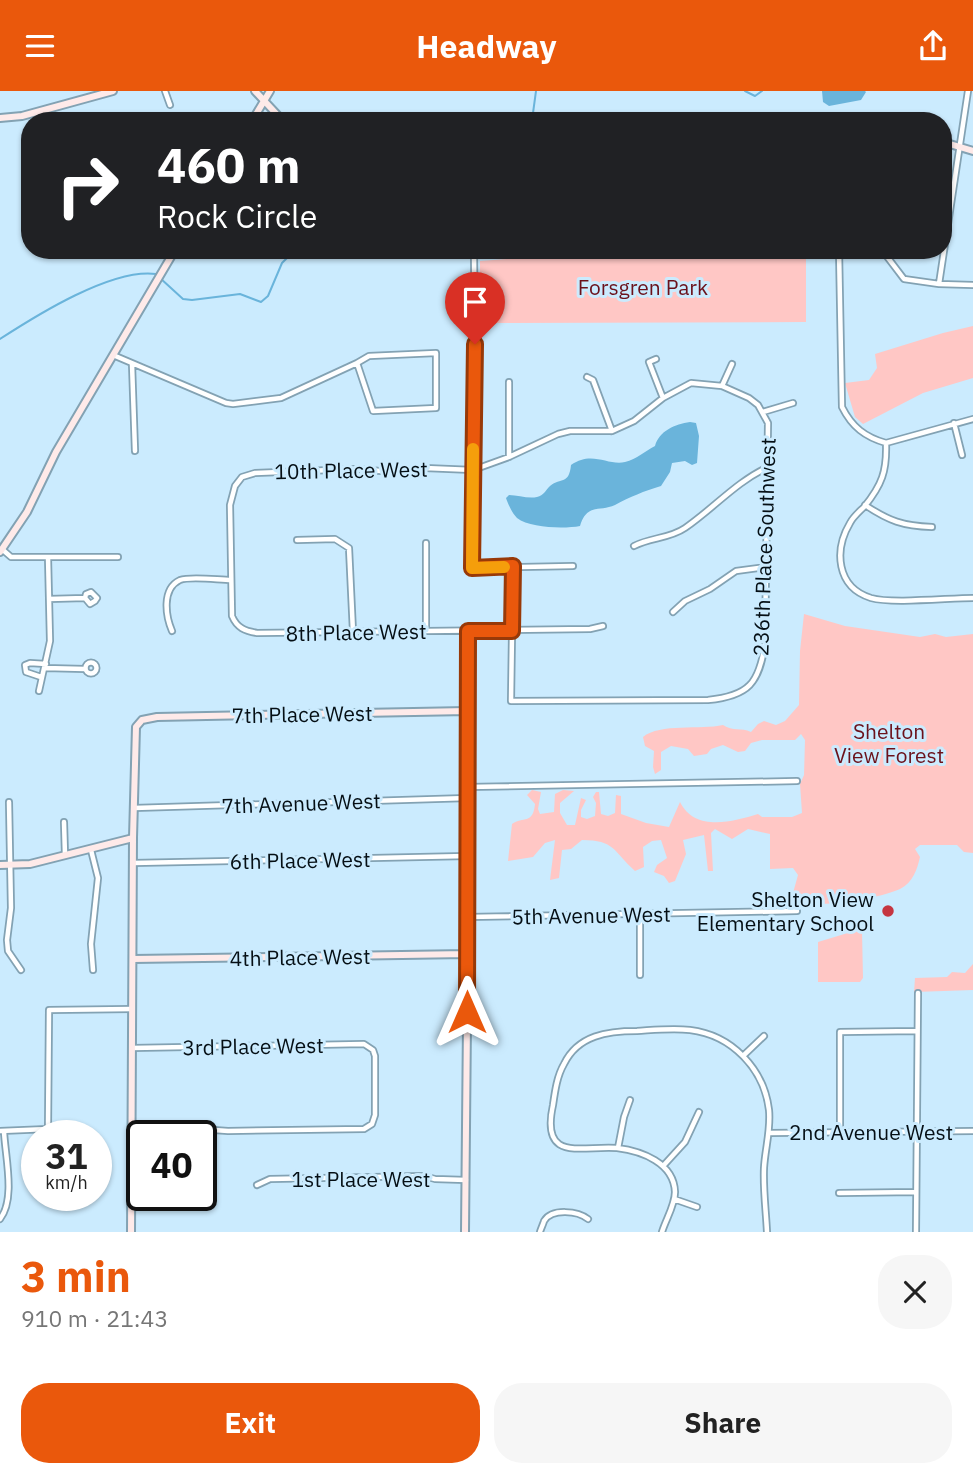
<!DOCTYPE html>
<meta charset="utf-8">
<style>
:root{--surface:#fff;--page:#f6f6f6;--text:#222;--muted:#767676;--accent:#ea580c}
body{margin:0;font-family:"IBM Plex Sans",sans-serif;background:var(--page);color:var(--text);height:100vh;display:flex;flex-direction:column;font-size:26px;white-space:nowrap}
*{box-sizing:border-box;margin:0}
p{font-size:23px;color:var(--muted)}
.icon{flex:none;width:38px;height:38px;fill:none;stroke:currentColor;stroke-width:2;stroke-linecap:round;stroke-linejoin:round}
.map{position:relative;height:1141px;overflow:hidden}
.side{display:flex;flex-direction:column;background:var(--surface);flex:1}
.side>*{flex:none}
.top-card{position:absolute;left:21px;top:21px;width:931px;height:147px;border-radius:28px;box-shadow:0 2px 5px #0004;background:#202124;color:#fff;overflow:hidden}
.speed{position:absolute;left:21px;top:1029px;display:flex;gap:14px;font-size:35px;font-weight:700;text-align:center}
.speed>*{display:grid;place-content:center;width:91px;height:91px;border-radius:50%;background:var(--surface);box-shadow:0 2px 5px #0004;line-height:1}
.speed small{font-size:18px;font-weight:400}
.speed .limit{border:4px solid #111;border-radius:10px;background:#fff;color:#111}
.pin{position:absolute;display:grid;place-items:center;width:60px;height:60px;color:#fff;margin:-72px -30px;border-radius:50% 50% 50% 0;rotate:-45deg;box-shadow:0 0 7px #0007}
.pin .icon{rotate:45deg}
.me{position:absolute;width:77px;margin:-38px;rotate:0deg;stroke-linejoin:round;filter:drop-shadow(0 0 5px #0008)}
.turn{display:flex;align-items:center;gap:24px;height:147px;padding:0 21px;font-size:32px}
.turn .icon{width:91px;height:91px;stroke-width:2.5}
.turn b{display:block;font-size:49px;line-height:60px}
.round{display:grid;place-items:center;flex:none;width:74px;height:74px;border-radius:28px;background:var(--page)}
.overview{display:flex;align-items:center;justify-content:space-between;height:119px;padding:0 21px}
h1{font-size:42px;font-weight:700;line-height:52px;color:var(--accent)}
.primary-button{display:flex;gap:14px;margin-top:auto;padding:14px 21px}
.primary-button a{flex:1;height:80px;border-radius:28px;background:var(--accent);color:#fff;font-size:28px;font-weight:700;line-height:80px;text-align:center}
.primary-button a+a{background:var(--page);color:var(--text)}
header{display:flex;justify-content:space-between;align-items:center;height:91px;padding:0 21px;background:var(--accent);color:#fff;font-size:32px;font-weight:700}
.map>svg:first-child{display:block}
.green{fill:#ffc7c5}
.water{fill:#6ab4db}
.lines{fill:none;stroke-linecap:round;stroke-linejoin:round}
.stream{stroke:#6ab4db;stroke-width:2}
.street-casing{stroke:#83a2b3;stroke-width:8}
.secondary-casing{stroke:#83a2b3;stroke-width:10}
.street{stroke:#fff;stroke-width:4.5}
.secondary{stroke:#feeae9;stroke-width:6}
.route-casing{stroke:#983908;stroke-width:18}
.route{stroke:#ea580c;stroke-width:12}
.slow{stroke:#f59e0b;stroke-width:12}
.poi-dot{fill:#c53540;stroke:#cbebfe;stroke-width:2.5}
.labels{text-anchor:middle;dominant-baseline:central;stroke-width:6;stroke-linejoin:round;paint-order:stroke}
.park-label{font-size:21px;fill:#6b111b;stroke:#cbebfe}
.street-label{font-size:21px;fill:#050f15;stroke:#cbebfe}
.poi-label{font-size:21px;fill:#050f15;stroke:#cbebfe;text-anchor:end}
</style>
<header><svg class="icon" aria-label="menu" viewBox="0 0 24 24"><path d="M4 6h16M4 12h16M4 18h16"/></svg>Headway<svg class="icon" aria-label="share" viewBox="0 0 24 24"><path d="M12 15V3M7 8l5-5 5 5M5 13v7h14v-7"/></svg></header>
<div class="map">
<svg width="973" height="1141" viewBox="0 0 973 1141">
<rect width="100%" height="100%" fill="#cbebfe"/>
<!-- green -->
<path class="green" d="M555 159H806V231L480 232V170L533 166Z
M973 235V287L923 302 863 333 855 326 845 292 869 289 877 277 875 263 943 242Z
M804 523 845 535 920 546 935 543 946 546 973 543V762L964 761 957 754H920L915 758 920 766C917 779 913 791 900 798 880 807 834 814 812 813 804 812 798 809 793 802L798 784 793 777 770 778V743L748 738 732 748 715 738 711 742 713 780H708L704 744 683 749 686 763 675 790 669 792 664 785 654 781 657 774 667 767 661 749 652 750 643 756 644 776 635 780C613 760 615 749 582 749L571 758 562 759 559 787 550 789 555 749 545 752 533 766 508 770 512 733C523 725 533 734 535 713L527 704 532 699 541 701 538 718 540 723 554 721 555 703 563 699 574 700 560 712V722L567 734H575L581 707 586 709 581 719V726L587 728 595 725 596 712 593 706 596 701H599L601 723 608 725 615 722 616 704 621 705V723L646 732 669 736 680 711C695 741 732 731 758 723L762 726H792L802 722 800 693 804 684 805 649 801 643 795 649H762L751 652 745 660 738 661 723 654 711 658 707 663 694 665 688 658 671 655 661 661V679L655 683 653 676 654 660 645 655 643 646C660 632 701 639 723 634 733 641 741 636 751 641L758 633 764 630 776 634 785 630 799 614 800 560Z
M862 840 863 887 860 891H818V851L851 841Z
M973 873V899L914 901 915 887 947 886 952 881 965 882Z"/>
<!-- water -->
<path class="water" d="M822 0H865L866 1 861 9 829 15 823 11Z
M690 331 696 332 699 345 697 372 692 374 685 370 672 372 670 381 661 395C644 400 630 406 615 414 600 421 587 412 580 435 564 438 530 437 517 427 512 422 508 413 506 407L509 404C518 404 528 408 537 406 544 404 545 400 550 395 561 386 569 394 571 374 592 359 608 375 625 371 637 368 645 360 655 355 659 340 675 333 690 331Z"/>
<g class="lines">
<!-- stream -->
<path class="stream" d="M745 0 755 5 762 0
M518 30 520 25 533 22 536 0
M160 187 183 208 192 209 240 203 261 211 268 205 282 172 295 159
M0 248C37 224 112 177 156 183"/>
<defs>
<path id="street" d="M165 0 170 14
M943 100 951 102
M839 159 842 316C852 336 865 346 886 352L973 328
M882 159 904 188 939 193 973 194
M474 161 475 268 472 477 573 475
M939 193 968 0
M436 262V317L373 320 357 272 369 265Z
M113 264 226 312 233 313 281 307 357 272
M656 268 649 271 663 307
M132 273 135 360
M587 286 593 289 612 340
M509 291V366
M722 295 732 273
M763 321 793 312
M954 332 962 364
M886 352C887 380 882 394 864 416 859 421 853 426 850 432 834 459 836 496 871 507 892 513 949 507 973 507
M865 414C889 430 903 435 932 436
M297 449 335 448 349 457 353 541
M634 455C651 446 669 448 685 437 714 417 736 391 768 376
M3 459 11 466H118
M513 475 511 610 708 609C749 605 759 592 765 553L768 332 758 314 749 307 722 295 691 292 663 307 634 330 612 340H570L558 343 509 366 473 379 425 377 393 381 356 378 255 382 242 386 235 395 230 414 232 525C237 537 245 540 257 542L590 538 603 535
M49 508 85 507 86 503 91 501 97 507 95 510 90 513 85 507
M673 521 685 510 710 498 736 480 766 476
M426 539V452
M172 540C166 526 161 498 180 489 191 485 219 489 231 489
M85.5 577a5.5 5.5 0 1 1 11 0a5.5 5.5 0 1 1-11 0Z
M45 577 85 578
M41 586 26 581 25 574 30 572 46 573
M39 600 50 550 48 466
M467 620 468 540
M468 696 797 690
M9 711 11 817 7 849 8 860 21 879
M134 717 468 707
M64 731 65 764
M91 759 98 787 91 853 93 879
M133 772 467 765
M640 823V884
M468 826 797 820
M744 964 764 945
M131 1033 228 1040 364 1038 372 1033 375 1024V965L373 959 364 953 132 957
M0 1040 48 1038 49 919 132 918
M840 1041V941L917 940
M769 1042 973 1040
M618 1057 624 1026 630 1009
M664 1074 685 1051 699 1021
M257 1094 270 1088 424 1085 435 1088 466 1089
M839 1102 916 1101
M674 1108 697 1116
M0 1128C16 1108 5 1065 4 1040
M540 1141C540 1140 544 1131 544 1130 552 1117 578 1120 588 1128
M662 1141C666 1128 675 1114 675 1101 674 1072 642 1060 617 1057 583 1054 540 1073 553 1014 555 1000 557 985 564 973 578 944 608 940 637 940 654 939 672 937 690 939 732 944 764 978 769 1019 771 1039 765 1058 764 1077 763 1098 766 1120 767 1141
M916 1141 918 902"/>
<path id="secondary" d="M255 0 283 30
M0 27 22 25 113 0
M252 30 270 0
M943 51 973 60
M452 159 474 161 524 159
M0 461 27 421 56 361 175 159
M0 774 30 773 133 747
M133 868 467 863
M131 1141 133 747 136 636 142 629 157 626 467 620 468 826 465 1141"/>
</defs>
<!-- street casing -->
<use href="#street" class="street-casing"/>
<!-- secondary casing -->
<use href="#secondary" class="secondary-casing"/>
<!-- street -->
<use href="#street" class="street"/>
<!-- secondary -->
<use href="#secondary" class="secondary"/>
</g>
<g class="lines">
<defs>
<path id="route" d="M467 921 468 540H512L513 475 472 477 475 253"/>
</defs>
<!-- route casing -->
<use href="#route" class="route-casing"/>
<!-- route -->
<use href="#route" class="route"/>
<!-- slow -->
<path class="slow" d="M473 358 472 477 504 476"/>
</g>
<!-- markers -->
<circle class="poi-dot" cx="888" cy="820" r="7"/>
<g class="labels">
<!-- park labels -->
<g class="park-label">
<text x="643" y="196">Forsgren Park</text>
<text x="889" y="640">Shelton<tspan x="889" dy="24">View Forest</tspan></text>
</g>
<!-- street labels -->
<g class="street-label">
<text transform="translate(351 379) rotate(-1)">10th Place West</text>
<text transform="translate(764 456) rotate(-88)">236th Place Southwest</text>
<text transform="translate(356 541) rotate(-1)">8th Place West</text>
<text transform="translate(302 623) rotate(-1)">7th Place West</text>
<text transform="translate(301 712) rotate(-2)">7th Avenue West</text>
<text transform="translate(300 769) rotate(-1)">6th Place West</text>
<text transform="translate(591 824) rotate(-1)">5th Avenue West</text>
<text transform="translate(300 866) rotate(-1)">4th Place West</text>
<text transform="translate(253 955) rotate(-1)">3rd Place West</text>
<text x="871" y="1041">2nd Avenue West</text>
<text x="361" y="1088">1st Place West</text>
</g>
<!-- poi labels -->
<g class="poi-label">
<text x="874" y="808">Shelton View<tspan x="874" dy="24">Elementary School</tspan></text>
</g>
</g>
</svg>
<div class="speed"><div>31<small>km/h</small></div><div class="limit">40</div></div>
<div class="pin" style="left:475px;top:253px;background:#d93025"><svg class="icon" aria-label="arrive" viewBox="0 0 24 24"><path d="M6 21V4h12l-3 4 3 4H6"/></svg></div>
<svg class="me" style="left:467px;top:921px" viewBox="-20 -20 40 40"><path d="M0-17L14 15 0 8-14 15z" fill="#ea580c" stroke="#fff" stroke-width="4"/></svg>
<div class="top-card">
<div class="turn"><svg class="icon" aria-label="right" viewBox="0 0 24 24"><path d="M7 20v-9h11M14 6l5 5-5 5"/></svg><div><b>460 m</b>Rock Circle</div></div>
</div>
</div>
<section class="side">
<div class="overview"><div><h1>3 min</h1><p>910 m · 21:43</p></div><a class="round"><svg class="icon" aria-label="close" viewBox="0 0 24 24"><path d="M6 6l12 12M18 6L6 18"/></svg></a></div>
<div class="primary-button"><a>Exit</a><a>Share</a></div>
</section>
